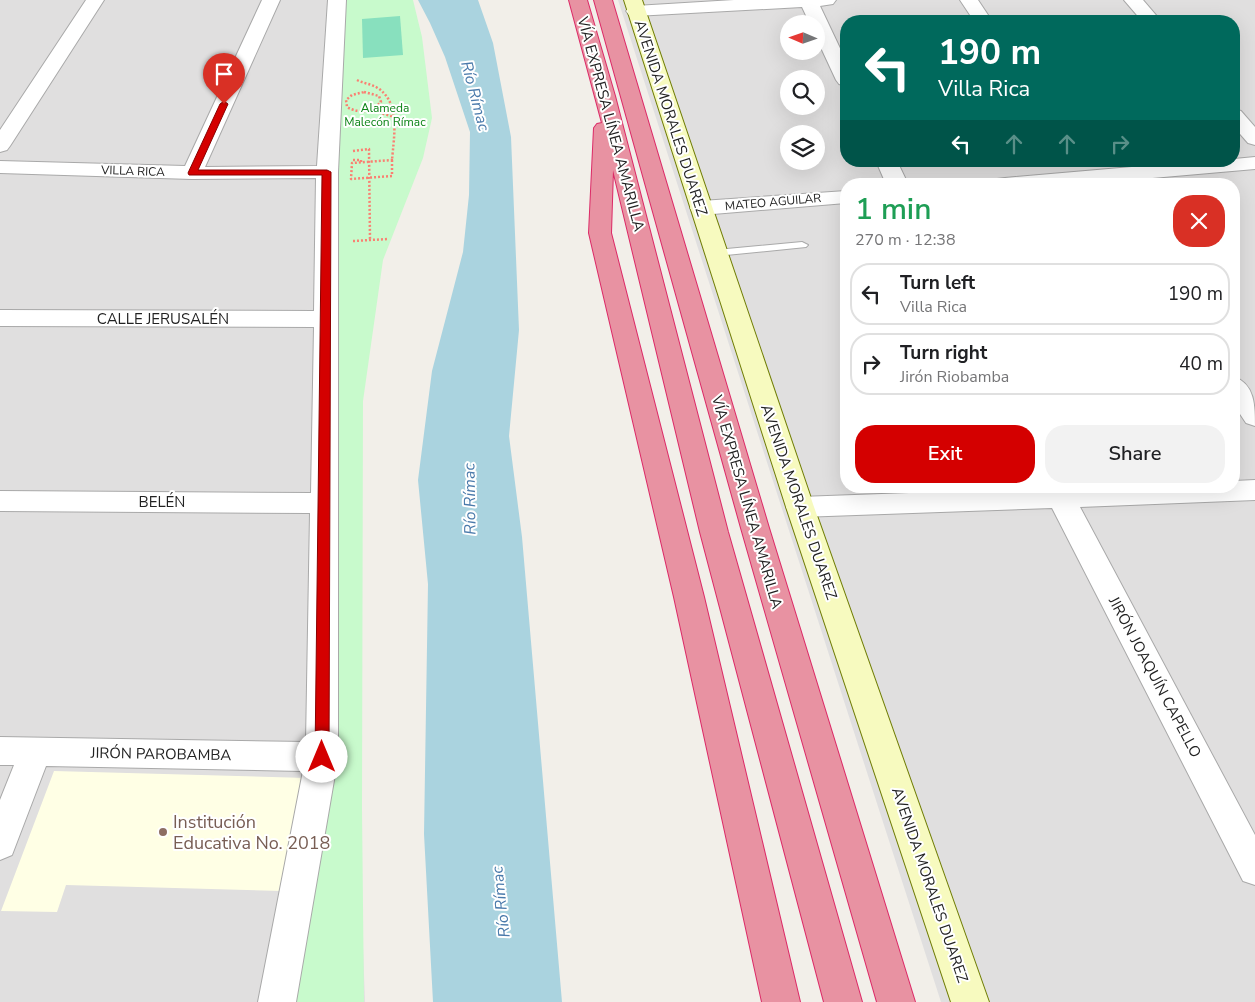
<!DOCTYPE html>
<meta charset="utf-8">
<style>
:root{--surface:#fff;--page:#f2f2f2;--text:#202124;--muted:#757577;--line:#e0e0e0;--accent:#d40000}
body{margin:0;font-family:"Nunito Sans",sans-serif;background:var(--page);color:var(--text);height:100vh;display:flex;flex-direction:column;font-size:19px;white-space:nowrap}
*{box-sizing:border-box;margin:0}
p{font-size:16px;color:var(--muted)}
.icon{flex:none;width:28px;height:28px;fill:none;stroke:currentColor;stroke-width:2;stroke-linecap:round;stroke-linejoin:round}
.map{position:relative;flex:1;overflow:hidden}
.panel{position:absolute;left:840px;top:178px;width:400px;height:315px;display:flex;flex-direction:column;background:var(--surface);border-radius:20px;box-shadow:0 5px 20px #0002}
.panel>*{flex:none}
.top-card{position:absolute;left:840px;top:15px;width:400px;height:152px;border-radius:20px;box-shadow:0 5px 20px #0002;background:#00695c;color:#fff;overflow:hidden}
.needle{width:32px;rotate:272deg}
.controls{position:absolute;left:780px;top:15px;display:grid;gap:10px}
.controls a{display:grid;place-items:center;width:45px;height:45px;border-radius:50%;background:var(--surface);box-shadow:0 5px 20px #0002;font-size:25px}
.pin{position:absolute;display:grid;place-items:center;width:42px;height:42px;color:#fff;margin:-51px -21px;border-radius:50% 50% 50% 0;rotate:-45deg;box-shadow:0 0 5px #0007}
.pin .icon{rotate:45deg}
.me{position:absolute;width:55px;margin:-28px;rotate:0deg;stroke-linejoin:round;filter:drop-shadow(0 0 4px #0008)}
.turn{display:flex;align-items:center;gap:18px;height:105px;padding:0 15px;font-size:22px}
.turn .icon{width:65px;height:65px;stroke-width:2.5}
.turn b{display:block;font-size:35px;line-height:42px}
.lanes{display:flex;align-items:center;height:48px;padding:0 15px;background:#0003;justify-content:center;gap:25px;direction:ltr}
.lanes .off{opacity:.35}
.round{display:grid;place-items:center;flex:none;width:52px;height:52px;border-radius:20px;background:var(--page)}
.overview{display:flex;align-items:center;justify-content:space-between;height:85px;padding:0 15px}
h1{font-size:30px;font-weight:600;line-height:38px;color:#1e9e55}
.cta{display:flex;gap:10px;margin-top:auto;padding:10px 15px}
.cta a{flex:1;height:58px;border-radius:20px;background:var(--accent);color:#fff;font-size:20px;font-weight:600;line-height:58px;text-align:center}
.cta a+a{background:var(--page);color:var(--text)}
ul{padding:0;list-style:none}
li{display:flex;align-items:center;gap:15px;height:62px;margin:0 10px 8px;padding:0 5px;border:2px solid var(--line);border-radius:20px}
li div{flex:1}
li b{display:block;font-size:19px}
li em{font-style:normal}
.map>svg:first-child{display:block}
.residential{fill:#e0dfdf;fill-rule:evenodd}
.education{fill:#ffffe5}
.park{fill:#c8facc}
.pitch{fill:#88e0be}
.water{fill:#aad3df}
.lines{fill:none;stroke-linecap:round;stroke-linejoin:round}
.lane-casing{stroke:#a9a9a9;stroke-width:2}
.street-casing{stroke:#a9a9a9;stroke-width:2}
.secondary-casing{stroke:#707d05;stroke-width:2}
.highway-casing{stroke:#dc2a67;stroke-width:2}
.path{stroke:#fa8072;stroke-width:2.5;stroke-dasharray:2 2;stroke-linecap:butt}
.lane{fill:#fff;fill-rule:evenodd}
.street{fill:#fff;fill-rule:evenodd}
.secondary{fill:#f7fabf;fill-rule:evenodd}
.highway{fill:#e892a2;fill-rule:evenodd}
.route{fill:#d40000;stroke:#8a0000}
.education-dot{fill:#8d6e63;stroke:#fff;stroke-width:2}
.labels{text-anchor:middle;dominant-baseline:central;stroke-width:4;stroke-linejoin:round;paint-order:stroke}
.far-park-label{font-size:12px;fill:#0c8416;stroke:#fff}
.far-street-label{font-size:12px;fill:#222;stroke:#fff}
.street-label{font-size:15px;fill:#222;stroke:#fff}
.water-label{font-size:16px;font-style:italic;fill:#4a7aab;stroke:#fff}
.near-education-label{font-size:18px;fill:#785e54;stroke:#fff;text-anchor:start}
</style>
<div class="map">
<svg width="1255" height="1002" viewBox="0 0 1255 1002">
<rect width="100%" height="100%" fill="#f2efe9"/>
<!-- residential -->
<path class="residential" d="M0 0H382L357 327 352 642 365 1002H0Z
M618 0H1255V1002H941ZM846 21H1234V161H846ZM789 24H816V51H789ZM789 79H816V106H789ZM789 134H816V161H789ZM846 184H1234V486H846Z"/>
<!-- education -->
<path class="education" d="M54 771 307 778 282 891 66 885 57 912 1 911Z"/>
<!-- park -->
<path class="park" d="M343 0H413L422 37 432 118 423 158 383 260 363 401 362 809 364 1002H289L330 803 334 287Z"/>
<!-- pitch -->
<path class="pitch" d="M400 16 403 55 363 58 362 19Z"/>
<!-- water -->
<path class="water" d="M418 0H478L493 43 511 137 519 330 509 436 522 537 562 1002H433L424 834 428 584 418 480 432 371 463 252 469 195 470 132 445 57 430 23Z"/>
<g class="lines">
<defs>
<path id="lane" d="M802 242 808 245 806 247 716 256 710 253 716 250Z"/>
<path id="street" d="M86 0H104L10 146 7 150 0 152V130Z
M262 0H280L205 167 317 166 328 0H346L338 172V757L296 1002H258L303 771 46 766 12 855 0 860V800L14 765H0V737L306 742 310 513 0 511V491L311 493 314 327 0 326V310L314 311 316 178 192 179 0 173V161L185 166Z
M734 0H836L833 4 820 6 846 61V86L839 84 836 80 816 37V24H810L802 7 635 16 629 15 626 11 629 7 635 6Z
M960 0H978L992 21H974Z
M1124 0H1143L1161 21H1142Z
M1234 109 1241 111 1255 127V145L1248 143 1234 127Z
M1255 157V169L1084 184H995L997 179 1005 178 1201 161H1234V159Z
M876 161H897L908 184H886Z
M846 191V203L701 215 693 213 690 208 693 203 701 201Z
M1234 377C1255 384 1255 406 1255 426L1246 423 1234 405Z
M1255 480V500L1080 507 1255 835V885L1243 881 1052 508 800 517 790 514 786 507 790 500 800 497 1042 488V486H1234V481Z"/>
<path id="secondary" d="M624 0H642L814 507 989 1002H951L786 507Z"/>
<path id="highway" d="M569 0H587L615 96 728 532 862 1002H824L700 532 613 170 611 233 704 597 800 1002H762L674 597 589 233 594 128 597 124 602 123Z
M594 0H612L769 528 915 1002H877L741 528Z"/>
</defs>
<!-- lane casing -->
<use href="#lane" class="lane-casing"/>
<!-- street casing -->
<use href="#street" class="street-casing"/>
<!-- secondary casing -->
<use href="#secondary" class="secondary-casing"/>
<!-- highway casing -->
<use href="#highway" class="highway-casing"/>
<!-- path -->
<path class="path" d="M357 80C363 83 370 84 376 87 401 101 394 136 392 160
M364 92 379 96 381 102C371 112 359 114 347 107L346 100 352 95Z
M371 110 394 117
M353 151 369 149 370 240
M353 160H361V162
M392 160V176L351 179 352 163Z
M353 241 388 239"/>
<!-- lane -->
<use href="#lane" class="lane"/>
<!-- street -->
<use href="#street" class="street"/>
<!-- secondary -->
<use href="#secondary" class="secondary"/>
<!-- highway -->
<use href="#highway" class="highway"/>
</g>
<!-- route -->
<path class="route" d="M224 101 228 104 198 170H327L331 172 329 757 327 761 322 763 317 761 315 757 322 175H189L188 173 220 104Z"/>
<!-- markers -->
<circle class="education-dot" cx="163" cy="832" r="5"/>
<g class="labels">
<!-- far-park labels -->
<g class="far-park-label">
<text x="385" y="108">Alameda<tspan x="385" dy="14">Malecón Rímac</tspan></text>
</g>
<!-- far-street labels -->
<g class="far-street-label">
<text transform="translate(133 171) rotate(2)">VILLA RICA</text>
<text transform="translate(773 202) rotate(-5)">MATEO AGUILAR</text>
</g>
<!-- street labels -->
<g class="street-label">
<text transform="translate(671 118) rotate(72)">AVENIDA MORALES DUAREZ</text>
<text transform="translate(611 124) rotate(75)">VÍA EXPRESA LÍNEA AMARILLA</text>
<text x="163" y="319">CALLE JERUSALÉN</text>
<text x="162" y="502">BELÉN</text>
<text transform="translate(747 502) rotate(74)">VÍA EXPRESA LÍNEA AMARILLA</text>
<text transform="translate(799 502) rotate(71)">AVENIDA MORALES DUAREZ</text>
<text transform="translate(1155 677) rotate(62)">JIRÓN JOAQUÍN CAPELLO</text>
<text transform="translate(161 754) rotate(1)">JIRÓN PAROBAMBA</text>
<text transform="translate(930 885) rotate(71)">AVENIDA MORALES DUAREZ</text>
</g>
<!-- water labels -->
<g class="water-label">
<text transform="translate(475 96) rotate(75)">Río Rímac</text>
<text transform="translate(470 499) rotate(-91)">Río Rímac</text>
<text transform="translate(501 902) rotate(-96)">Río Rímac</text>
</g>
<!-- near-education labels -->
<g class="near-education-label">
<text x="173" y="822">Institución<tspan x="173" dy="21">Educativa No. 2018</tspan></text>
</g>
</g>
</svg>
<div class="controls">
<a><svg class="needle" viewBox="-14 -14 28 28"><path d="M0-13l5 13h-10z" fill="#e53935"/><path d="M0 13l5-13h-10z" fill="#757577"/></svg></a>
<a><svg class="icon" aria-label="search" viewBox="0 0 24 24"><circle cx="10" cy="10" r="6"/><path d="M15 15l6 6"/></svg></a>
<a><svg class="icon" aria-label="layers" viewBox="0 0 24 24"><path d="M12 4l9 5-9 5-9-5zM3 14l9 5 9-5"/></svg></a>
</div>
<div class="pin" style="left:224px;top:104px;background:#d93025"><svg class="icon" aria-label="arrive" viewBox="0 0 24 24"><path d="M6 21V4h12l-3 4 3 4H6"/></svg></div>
<svg class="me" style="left:322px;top:757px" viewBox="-20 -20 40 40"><circle r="19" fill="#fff"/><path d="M0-13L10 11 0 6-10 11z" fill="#d40000"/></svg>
<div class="top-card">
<div class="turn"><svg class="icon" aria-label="left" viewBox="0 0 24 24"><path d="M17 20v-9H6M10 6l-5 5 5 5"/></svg><div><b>190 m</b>Villa Rica</div></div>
<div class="lanes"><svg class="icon" aria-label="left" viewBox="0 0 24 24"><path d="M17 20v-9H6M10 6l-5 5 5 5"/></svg><svg class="icon off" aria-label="ahead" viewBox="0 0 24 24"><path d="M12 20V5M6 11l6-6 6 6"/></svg><svg class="icon off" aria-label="ahead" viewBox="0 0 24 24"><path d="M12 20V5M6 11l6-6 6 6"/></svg><svg class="icon off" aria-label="right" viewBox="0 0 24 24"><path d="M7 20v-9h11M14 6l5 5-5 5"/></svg></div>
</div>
<section class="panel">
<div class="overview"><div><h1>1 min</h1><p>270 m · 12:38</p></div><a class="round" style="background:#d93025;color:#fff"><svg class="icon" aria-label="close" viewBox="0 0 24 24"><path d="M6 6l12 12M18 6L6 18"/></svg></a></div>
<ul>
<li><svg class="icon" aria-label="left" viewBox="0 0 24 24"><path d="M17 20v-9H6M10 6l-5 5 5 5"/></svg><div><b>Turn left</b><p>Villa Rica</p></div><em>190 m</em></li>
<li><svg class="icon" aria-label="right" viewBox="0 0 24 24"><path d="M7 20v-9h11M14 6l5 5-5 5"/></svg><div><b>Turn right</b><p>Jirón Riobamba</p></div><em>40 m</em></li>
</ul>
<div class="cta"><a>Exit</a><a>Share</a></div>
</section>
</div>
